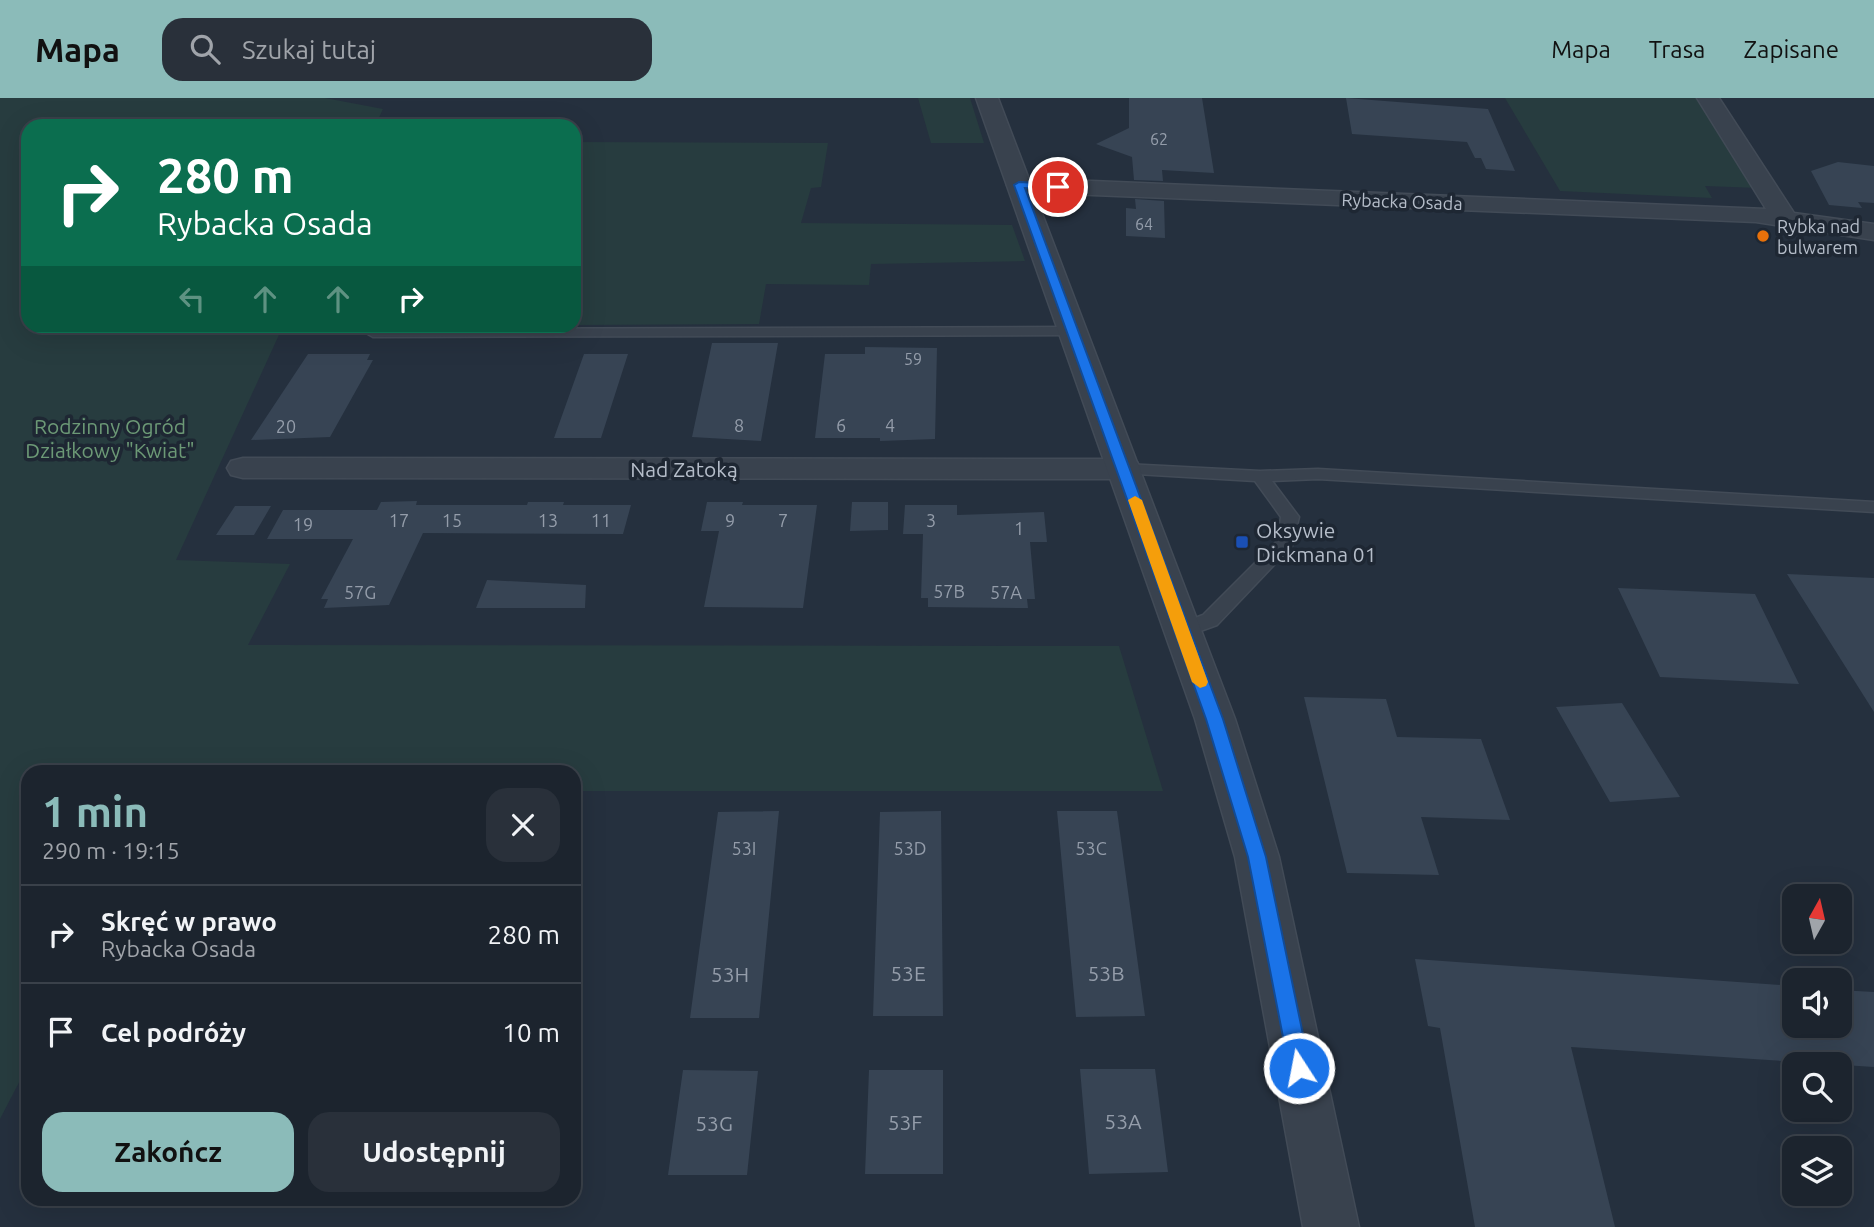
<!DOCTYPE html>
<html lang="pl">
<meta charset="utf-8">
<style>
:root{--surface:#1c242e;--page:#29303a;--text:#f1f3f6;--muted:#a0a4aa;--line:#3a414a;--accent:#8bbbb9}
body{margin:0;font-family:Ubuntu,sans-serif;background:var(--page);color:var(--text);height:100vh;display:flex;flex-direction:column;font-size:26px;white-space:nowrap}
*{box-sizing:border-box;margin:0}
p{font-size:23px;color:var(--muted)}
.icon{flex:none;width:38px;height:38px;fill:none;stroke:currentColor;stroke-width:2;stroke-linecap:round;stroke-linejoin:round}
.map{position:relative;flex:1;overflow:hidden}
.details{position:absolute;left:21px;top:667px;width:560px;height:441px;display:flex;flex-direction:column;background:var(--surface);border-radius:21px;box-shadow:0 7px 28px #0002,0 0 0 2px var(--line)}
.details>*{flex:none}
.hud{position:absolute;left:21px;top:21px;width:560px;height:214px;border-radius:21px;box-shadow:0 7px 28px #0002,0 0 0 2px var(--line);background:#0b6e4f;color:#fff;overflow:hidden}
.needle{width:46px;rotate:8deg}
.controls{position:absolute;left:1782px;top:786px;display:grid;gap:14px}
.controls a{display:grid;place-items:center;width:70px;height:70px;border-radius:14px;background:var(--surface);box-shadow:0 7px 28px #0002,0 0 0 2px var(--line);font-size:35px}
.pin{position:absolute;display:grid;place-items:center;width:60px;height:60px;color:#fff;margin:-30px;border:4px solid #fff;border-radius:50%;box-shadow:0 2px 7px #0007}
.me{position:absolute;width:77px;margin:-38px;rotate:349deg;stroke-linejoin:round;filter:drop-shadow(0 0 5px #0008)}
.turn{display:flex;align-items:center;gap:24px;height:147px;padding:0 21px;font-size:32px}
.turn .icon{width:91px;height:91px;stroke-width:2.5}
.turn b{display:block;font-size:49px;line-height:60px}
.lanes{display:flex;align-items:center;height:66px;padding:0 21px;background:#0003;justify-content:center;gap:35px;direction:ltr}
.lanes .off{opacity:.35}
.round{display:grid;place-items:center;flex:none;width:74px;height:74px;border-radius:21px;background:var(--page)}
.head{display:flex;align-items:center;justify-content:space-between;height:119px;padding:0 21px}
h1{font-size:42px;font-weight:700;line-height:52px;color:var(--accent)}
.button{display:flex;gap:14px;margin-top:auto;padding:14px 21px}
.button a{flex:1;height:80px;border-radius:21px;background:var(--accent);color:#111;font-size:28px;font-weight:700;line-height:80px;text-align:center}
.button a+a{background:var(--page);color:var(--text)}
ul{padding:0;list-style:none}
li{display:flex;align-items:center;gap:21px;height:98px;padding:0 21px;border-top:2px solid var(--line)}
li div{flex:1}
li b{display:block;font-size:26px}
li em{font-style:normal}
header{display:flex;align-items:center;gap:42px;box-sizing:border-box;height:98px;padding:0 35px;background:var(--accent);color:#111}
header strong{font-size:33px}
nav{display:flex;gap:38px;margin-inline-start:auto;font-size:24px}
.search{width:490px;height:63px;background:var(--page);display:flex;align-items:center;gap:18px;box-sizing:border-box;padding:0 24px;border-radius:21px;color:var(--muted);font-size:26px}
.map>svg:first-child{display:block}
.green{fill:#273c3f}
.building{fill:#374454}
.lines{fill:none;stroke-linecap:round;stroke-linejoin:round}
.service-casing{stroke:#424b57;stroke-width:3}
.minor-casing{stroke:#424b57;stroke-width:3}
.tertiary-casing{stroke:#424b57;stroke-width:3}
.service{fill:#39424e;fill-rule:evenodd}
.minor{fill:#39424e;fill-rule:evenodd}
.tertiary{fill:#39424e;fill-rule:evenodd}
.route{fill:#1a73e8;stroke:#114b97;stroke-width:2}
.slow{fill:#f59e0b}
.food-dot{fill:#e8710a;stroke:#1e2733;stroke-width:2.5}
.transit-dot{fill:#1a4fb4;stroke:#1e2733;stroke-width:2.5}
.labels{text-anchor:middle;dominant-baseline:central;stroke-width:7;stroke-linejoin:round;paint-order:stroke}
.far-number-label{font-size:16px;fill:#949daa}
.far-street-label{font-size:18px;fill:#b5bdc9;stroke:#1e2733}
.far-poi-label{font-size:18px;fill:#b5bdc9;stroke:#1e2733;text-anchor:start}
.number-label{font-size:18px;fill:#949daa}
.park-label{font-size:21px;fill:#6c9976;stroke:#1e2733}
.street-label{font-size:21px;fill:#b5bdc9;stroke:#1e2733}
.poi-label{font-size:21px;fill:#b5bdc9;stroke:#1e2733;text-anchor:start}
.near-number-label{font-size:21px;fill:#949daa}
</style>
<header>
<strong>Mapa</strong>
<div class="search"><svg class="icon" aria-label="search" viewBox="0 0 24 24"><circle cx="10" cy="10" r="6"/><path d="M15 15l6 6"/></svg>Szukaj tutaj</div>
<nav><a>Mapa</a><a>Trasa</a><a>Zapisane</a></nav>
</header>
<div class="map">
<svg width="1874" height="1129" viewBox="0 0 1874 1129">
<rect width="100%" height="100%" fill="#25303e"/>
<!-- green -->
<path class="green" d="M0 0H325L383 11 375 28H28V228H283L176 462 290 466 248 547 1119 548 1163 693H574V674H28V967L0 1021Z
M918 0H970L984 45H931Z
M1505 0H1702L1758 90 1705 88 1712 100 1560 93Z
M574 44 828 45 821 89 811 90 801 125 1012 127 1025 163 871 166 869 187 766 186 759 226 574 227Z"/>
<!-- building -->
<path class="building" d="M1129 0H1202L1214 75 1162 72 1163 83 1134 82 1132 59 1096 46 1129 30Z
M1346 0 1488 11 1515 73 1486 71 1481 60H1475L1467 44 1352 36Z
M1838 64 1874 68V105L1858 104 1862 110 1829 107 1811 73Z
M1135 101 1164 103 1165 140 1126 138V110L1136 111Z
M712 245H778L761 343 692 339Z
M865 249 937 250 935 341 880 343V340H815L825 256H865Z
M308 256H370L367 262H373L330 339 251 342Z
M584 256H628L601 340H554Z
M417 403 416 407H527L528 404H564L563 407H631L623 436 423 435 389 507 324 510 328 501H321L353 441H267L283 412H377L381 404Z
M707 404H743L742 407H817L803 510 704 509 719 433H701Z
M852 404H888V432L850 433Z
M905 407H957V417L1044 414 1047 444H1030L1035 501H1027L1028 510 928 509V500H921L923 436H903Z
M235 408H271L254 437H216Z
M1787 476 1874 480V614Z
M487 482 586 487 585 510H476Z
M1618 490 1755 496 1799 586 1660 579Z
M1304 599 1386 601 1397 639 1481 641 1510 722 1421 719 1439 777 1347 775Z
M1622 605 1680 699 1610 704 1556 609Z
M779 713 759 920H690L718 714Z
M941 713 943 918H873L880 714Z
M1057 713H1117L1145 918 1076 919Z
M1415 861 1794 888V928H1839V892L1874 894V969L1571 949 1615 1129H1475L1440 930 1428 928Z
M1080 971H1155L1168 1074 1089 1076Z
M683 972 758 973 747 1077H668Z
M869 972H943V1076H865Z"/>
<g class="lines">
<defs>
<path id="service" d="M368 228H382L381 231 1072 229 1079 233 1072 237 373 239 366 235Z
M1125 366 1260 373 1318 371 1874 404V414L1318 381 1272 383 1299 419 1292 448 1217 527 1181 540 1174 538 1172 533 1174 528 1203 517 1278 442 1281 419 1255 383 1119 375 1117 371Z"/>
<path id="minor" d="M1697 0H1719L1794 115 1874 126V142L1756 124 1019 94 1011 92 1007 87 1011 82 1019 80 1766 111Z
M243 360 1125 361 1137 364 1141 371 1137 378 1125 381 243 380 231 377 227 370 231 363Z"/>
<path id="tertiary" d="M976 0H998L1235 621 1279 759 1359 1129H1303L1235 759 1195 621Z"/>
</defs>
<!-- service casing -->
<use href="#service" class="service-casing"/>
<!-- minor casing -->
<use href="#minor" class="minor-casing"/>
<!-- tertiary casing -->
<use href="#tertiary" class="tertiary-casing"/>
<!-- service -->
<use href="#service" class="service"/>
<!-- minor -->
<use href="#minor" class="minor"/>
<!-- tertiary -->
<use href="#tertiary" class="tertiary"/>
</g>
<!-- route -->
<path class="route" d="M1019 84 1058 86 1062 89 1058 92 1025 90 1223 621 1266 759 1310 970 1307 978 1299 981 1292 978 1289 970 1248 759 1206 621 1014 87Z"/>
<!-- slow -->
<path class="slow" d="M1135 398 1142 402 1208 584 1206 588 1200 590 1192 584 1128 402Z"/>
<!-- markers -->
<circle class="food-dot" cx="1763" cy="138" r="7"/>
<rect class="transit-dot" x="1235" y="437" width="14" height="14" rx="3.5"/>
<g class="labels">
<!-- far-number labels -->
<g class="far-number-label">
<text x="1159" y="41">62</text>
<text x="1144" y="126">64</text>
<text x="913" y="261">59</text>
</g>
<!-- far-street labels -->
<g class="far-street-label">
<text transform="translate(1402 103) rotate(2)">Rybacka Osada</text>
</g>
<!-- far-poi labels -->
<g class="far-poi-label">
<text x="1777" y="128">Rybka nad<tspan x="1777" dy="21">bulwarem</tspan></text>
</g>
<!-- number labels -->
<g class="number-label">
<text x="739" y="327">8</text>
<text x="841" y="327">6</text>
<text x="890" y="327">4</text>
<text x="286" y="328">20</text>
<text x="399" y="422">17</text>
<text x="452" y="422">15</text>
<text x="548" y="422">13</text>
<text x="601" y="422">11</text>
<text x="730" y="422">9</text>
<text x="783" y="422">7</text>
<text x="931" y="422">3</text>
<text x="303" y="426">19</text>
<text x="1019" y="430">1</text>
<text x="949" y="493">57B</text>
<text x="360" y="494">57G</text>
<text x="1006" y="494">57A</text>
<text x="744" y="750">53I</text>
<text x="910" y="750">53D</text>
<text x="1091" y="750">53C</text>
</g>
<!-- park labels -->
<g class="park-label">
<text x="110" y="328">Rodzinny Ogród<tspan x="110" dy="24">Działkowy "Kwiat"</tspan></text>
</g>
<!-- street labels -->
<g class="street-label">
<text x="684" y="371">Nad Zatoką</text>
</g>
<!-- poi labels -->
<g class="poi-label">
<text x="1256" y="432">Oksywie<tspan x="1256" dy="24">Dickmana 01</tspan></text>
</g>
<!-- near-number labels -->
<g class="near-number-label">
<text x="908" y="875">53E</text>
<text x="1106" y="875">53B</text>
<text x="730" y="876">53H</text>
<text x="1123" y="1023">53A</text>
<text x="905" y="1024">53F</text>
<text x="714" y="1025">53G</text>
</g>
</g>
</svg>
<div class="controls">
<a><svg class="needle" viewBox="-14 -14 28 28"><path d="M0-13l5 13h-10z" fill="#e53935"/><path d="M0 13l5-13h-10z" fill="#a0a4aa"/></svg></a>
<a><svg class="icon" aria-label="sound" viewBox="0 0 24 24"><path d="M4 9h4l5-4v14l-5-4H4zM17 9q2 3 0 6"/></svg></a>
<a><svg class="icon" aria-label="search" viewBox="0 0 24 24"><circle cx="10" cy="10" r="6"/><path d="M15 15l6 6"/></svg></a>
<a><svg class="icon" aria-label="layers" viewBox="0 0 24 24"><path d="M12 4l9 5-9 5-9-5zM3 14l9 5 9-5"/></svg></a>
</div>
<div class="pin" style="left:1058px;top:89px;background:#d93025"><svg class="icon" aria-label="arrive" viewBox="0 0 24 24"><path d="M6 21V4h12l-3 4 3 4H6"/></svg></div>
<svg class="me" style="left:1299px;top:970px" viewBox="-20 -20 40 40"><circle r="17" fill="#1a73e8" stroke="#fff" stroke-width="3"/><path d="M0-11L8 9 0 5-8 9z" fill="#fff"/></svg>
<div class="hud">
<div class="turn"><svg class="icon" aria-label="right" viewBox="0 0 24 24"><path d="M7 20v-9h11M14 6l5 5-5 5"/></svg><div><b>280 m</b>Rybacka Osada</div></div>
<div class="lanes"><svg class="icon off" aria-label="left" viewBox="0 0 24 24"><path d="M17 20v-9H6M10 6l-5 5 5 5"/></svg><svg class="icon off" aria-label="ahead" viewBox="0 0 24 24"><path d="M12 20V5M6 11l6-6 6 6"/></svg><svg class="icon off" aria-label="ahead" viewBox="0 0 24 24"><path d="M12 20V5M6 11l6-6 6 6"/></svg><svg class="icon" aria-label="right" viewBox="0 0 24 24"><path d="M7 20v-9h11M14 6l5 5-5 5"/></svg></div>
</div>
<section class="details">
<div class="head"><div><h1>1 min</h1><p>290 m · 19:15</p></div><a class="round"><svg class="icon" aria-label="close" viewBox="0 0 24 24"><path d="M6 6l12 12M18 6L6 18"/></svg></a></div>
<ul>
<li><svg class="icon" aria-label="right" viewBox="0 0 24 24"><path d="M7 20v-9h11M14 6l5 5-5 5"/></svg><div><b>Skręć w prawo</b><p>Rybacka Osada</p></div><em>280 m</em></li>
<li><svg class="icon" aria-label="arrive" viewBox="0 0 24 24"><path d="M6 21V4h12l-3 4 3 4H6"/></svg><div><b>Cel podróży</b></div><em>10 m</em></li>
</ul>
<div class="button"><a>Zakończ</a><a>Udostępnij</a></div>
</section>
</div>
